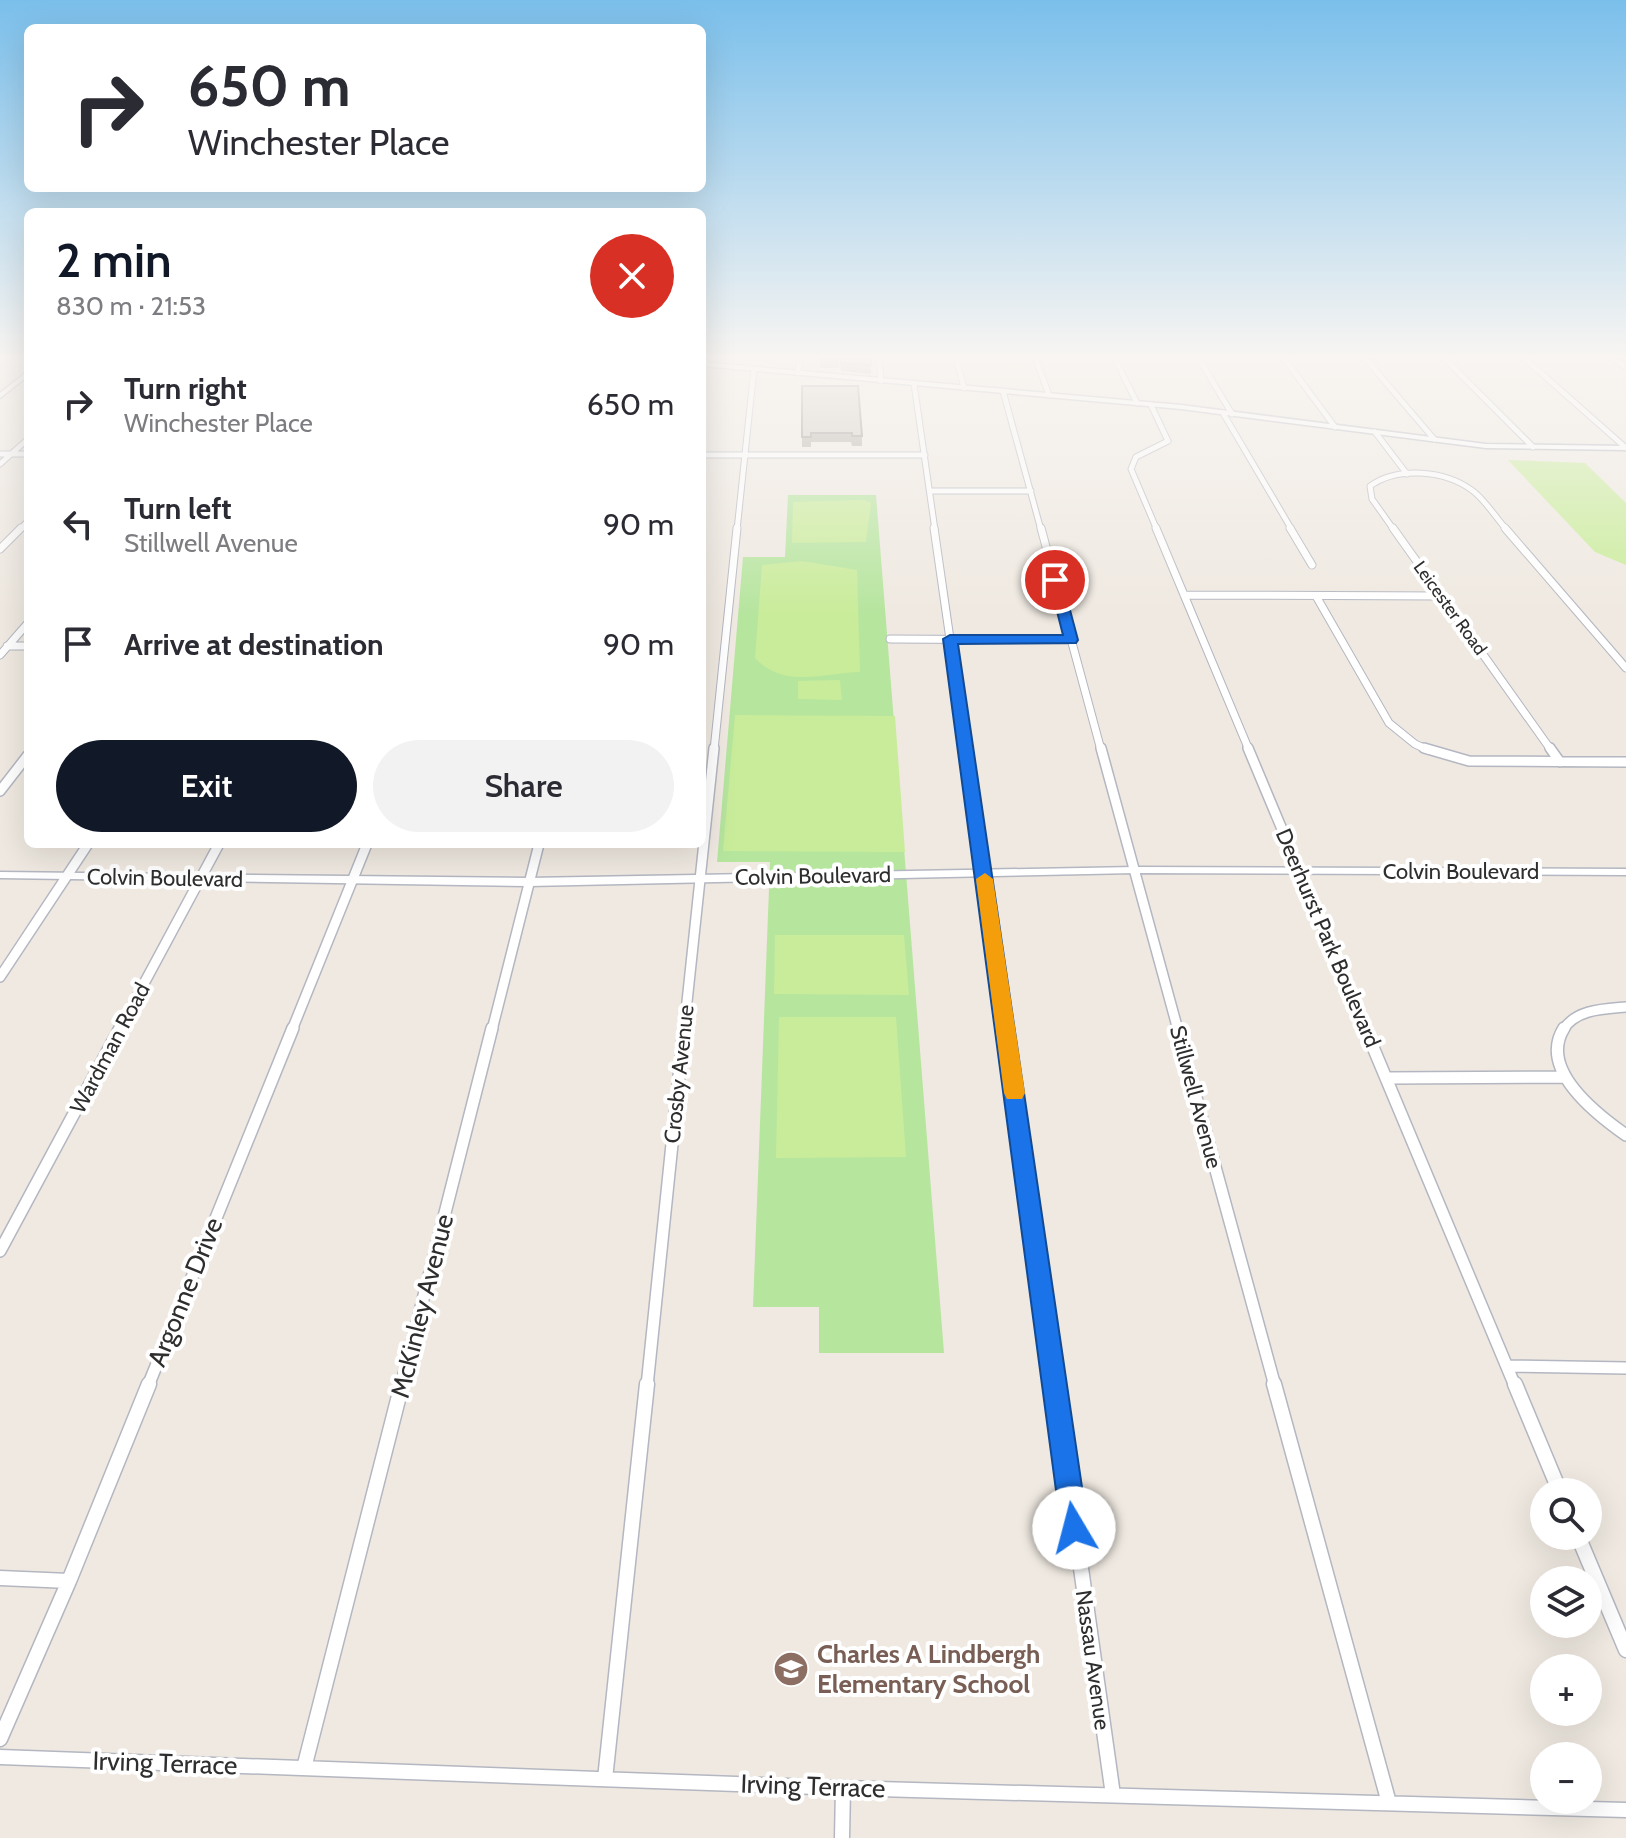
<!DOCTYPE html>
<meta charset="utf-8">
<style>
:root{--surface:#fff;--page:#f2f2f3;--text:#2b2b33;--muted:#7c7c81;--accent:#111827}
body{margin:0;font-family:Cabin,sans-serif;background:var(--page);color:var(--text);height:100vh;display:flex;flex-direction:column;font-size:30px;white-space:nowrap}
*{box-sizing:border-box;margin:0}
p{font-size:26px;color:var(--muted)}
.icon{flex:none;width:44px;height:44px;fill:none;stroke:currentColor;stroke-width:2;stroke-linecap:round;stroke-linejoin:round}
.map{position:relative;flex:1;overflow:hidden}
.drawer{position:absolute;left:24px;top:208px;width:682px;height:640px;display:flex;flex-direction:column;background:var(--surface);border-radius:12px;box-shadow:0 8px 32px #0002}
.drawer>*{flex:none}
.guide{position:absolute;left:24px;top:24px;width:682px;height:168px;border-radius:12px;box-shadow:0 8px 32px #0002;background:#fff;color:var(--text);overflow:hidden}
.tools{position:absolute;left:1530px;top:1478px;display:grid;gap:16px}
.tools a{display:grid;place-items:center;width:72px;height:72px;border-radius:50%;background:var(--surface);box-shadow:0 8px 32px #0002;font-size:40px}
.pin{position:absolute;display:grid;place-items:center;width:68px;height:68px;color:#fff;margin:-34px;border:4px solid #fff;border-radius:50%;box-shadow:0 2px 8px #0007}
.me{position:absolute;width:88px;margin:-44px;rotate:352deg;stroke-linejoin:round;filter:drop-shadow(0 0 6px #0008)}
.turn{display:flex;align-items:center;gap:28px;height:168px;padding:0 32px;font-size:36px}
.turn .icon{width:104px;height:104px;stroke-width:2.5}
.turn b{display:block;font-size:56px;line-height:68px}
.round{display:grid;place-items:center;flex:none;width:84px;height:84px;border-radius:42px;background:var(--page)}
.overview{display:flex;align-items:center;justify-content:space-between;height:136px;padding:0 32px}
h1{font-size:48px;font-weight:600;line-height:60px;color:var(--accent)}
.cta{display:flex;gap:16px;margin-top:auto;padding:16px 32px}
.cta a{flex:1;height:92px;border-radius:48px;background:var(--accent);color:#fff;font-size:32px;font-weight:600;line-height:92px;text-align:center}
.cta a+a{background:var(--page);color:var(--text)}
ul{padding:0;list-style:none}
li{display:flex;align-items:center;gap:24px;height:120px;padding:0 32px}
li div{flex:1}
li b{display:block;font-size:30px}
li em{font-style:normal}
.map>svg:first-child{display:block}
.green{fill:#b6e59e}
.pitch{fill:#c9ec9a}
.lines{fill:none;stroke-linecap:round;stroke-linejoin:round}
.minor-far4-casing{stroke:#b4b7c1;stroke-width:7}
.minor-far3-casing{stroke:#b4b7c1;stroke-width:9}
.minor-far2-casing{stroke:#b4b7c1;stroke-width:12}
.minor-far1-casing{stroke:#b4b7c1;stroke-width:14}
.minor-casing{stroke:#b4b7c1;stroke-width:17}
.tertiary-casing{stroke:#b4b7c1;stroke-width:3}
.secondary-casing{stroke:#b4b7c1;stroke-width:3}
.minor-far4{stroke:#fff;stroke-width:5}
.minor-far3{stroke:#fff;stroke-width:7}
.minor-far2{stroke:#fff;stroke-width:9}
.minor-far1{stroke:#fff;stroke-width:11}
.minor{stroke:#fff;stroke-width:14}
.tertiary{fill:#fff;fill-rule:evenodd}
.secondary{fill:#fff;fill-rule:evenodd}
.wall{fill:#afaba4}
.building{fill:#cbc7bf;stroke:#8e8b86;stroke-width:2}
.route{fill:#1a73e8;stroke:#114b97;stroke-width:2}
.slow{fill:#f59e0b}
.labels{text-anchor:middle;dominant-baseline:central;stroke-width:8;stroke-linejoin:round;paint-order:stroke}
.far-street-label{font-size:18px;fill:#2e2e2e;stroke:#fff}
.street-label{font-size:22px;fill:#2e2e2e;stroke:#fff}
.near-street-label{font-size:26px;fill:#2e2e2e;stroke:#fff}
.near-education-label{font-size:26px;font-weight:bold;fill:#785e54;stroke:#fff;text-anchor:start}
</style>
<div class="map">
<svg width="1626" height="1838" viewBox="0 0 1626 1838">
<rect width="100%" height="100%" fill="#efe9e1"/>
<!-- green -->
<path class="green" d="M788 495H876L944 1353H819V1307H753L770 862H717L743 557H785Z"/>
<!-- pitch -->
<path class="pitch" d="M1508 460 1585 463 1626 503V565L1595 552Z
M864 500 871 503 866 542 792 543 793 502Z
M802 561 857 570 860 672C823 673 784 689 755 658L762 565Z
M840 680 842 700 798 699V681Z
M735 715 895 716 905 852 723 851Z
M775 935H904L909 995 774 994Z
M779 1017H896L906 1157 776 1158Z"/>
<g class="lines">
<defs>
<path id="minor-far4" d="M879 357 881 381
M956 357 964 388
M1035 357 1049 395
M1114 357 1137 403
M1198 357 1232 414
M1283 357 1335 427
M1364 357 1434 439
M1443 357 1533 447
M1523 357 1626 448
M1612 357 1626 368
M798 373 800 357
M914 384 935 530
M1003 391 1041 530
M1151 405 1168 441 1136 457 1131 469 1157 530
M1223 413 1292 530
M1375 432 1407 474
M0 454H28
M702 455H925
M0 464 28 439
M930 491H1031
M19 530 28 521
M737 530 754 369
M1394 530 1372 499 1370 486C1398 466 1445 470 1473 491 1486 501 1496 518 1507 530"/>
<path id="minor-far3" d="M934 528 966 750
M1041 528 1101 750
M1156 528 1249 750
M1290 528 1312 565
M1393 528 1551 750
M1505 528 1626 668
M0 549 21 528
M1184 595 1442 596
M1316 596 1389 723 1415 744 1428 750
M890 639 1071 640
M7 646H28
M0 655 28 623
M714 750 737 528"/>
<path id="minor-far2" d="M965 748 1005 1030
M1101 748 1178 1030
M1248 748 1366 1030
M1424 748 1469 761 1626 762
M1550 748 1560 762
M0 791 28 755
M0 977 88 844
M119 1030 219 844
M292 1030 367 844
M492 1030 539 844
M684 1030 714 748
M1563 1030C1576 1009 1604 1009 1626 1007"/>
<path id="minor-far1" d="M1005 1028 1055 1386
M1177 1028 1275 1386
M1365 1028 1515 1386
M1564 1028C1538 1069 1596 1114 1626 1135
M1386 1078 1564 1077
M0 1251 120 1028
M1507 1366 1626 1368
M148 1386 293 1028
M401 1386 492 1028
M647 1386 684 1028"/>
<path id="minor" d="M1055 1384 1113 1795
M1274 1384 1389 1803
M1515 1384 1560 1492
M1578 1536 1626 1650
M0 1578 69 1581
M0 1739 69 1581 149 1384
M0 1757 843 1788 1626 1810
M304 1768 402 1384
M605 1779 647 1384
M842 1838 843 1788"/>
<path id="tertiary" d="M702 362 1181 405 1486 444 1626 446V450L1486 448 1181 409 702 366Z
M1135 867 1626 869V875L1135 873 529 886 0 878V872L529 878Z"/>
<path id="secondary" d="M28 371V376L0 398V393Z"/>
</defs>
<!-- minor-far4 casing -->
<use href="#minor-far4" class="minor-far4-casing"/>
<!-- minor-far3 casing -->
<use href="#minor-far3" class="minor-far3-casing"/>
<!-- minor-far2 casing -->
<use href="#minor-far2" class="minor-far2-casing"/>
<!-- minor-far1 casing -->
<use href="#minor-far1" class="minor-far1-casing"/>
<!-- minor casing -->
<use href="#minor" class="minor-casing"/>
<!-- tertiary casing -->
<use href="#tertiary" class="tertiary-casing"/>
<!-- secondary casing -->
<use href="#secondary" class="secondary-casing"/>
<!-- minor-far4 -->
<use href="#minor-far4" class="minor-far4"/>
<!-- minor-far3 -->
<use href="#minor-far3" class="minor-far3"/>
<!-- minor-far2 -->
<use href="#minor-far2" class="minor-far2"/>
<!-- minor-far1 -->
<use href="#minor-far1" class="minor-far1"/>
<!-- minor -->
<use href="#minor" class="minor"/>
<!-- tertiary -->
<use href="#tertiary" class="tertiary"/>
<!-- secondary -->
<use href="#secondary" class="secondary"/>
</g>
<!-- wall -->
<path class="wall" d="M820 357H839V368H820Z
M840 357H871V374L841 371Z
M802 386 862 436V446H852L851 442H811V447H802Z"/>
<!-- building -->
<path class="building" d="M840 357H871V365L841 363Z
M802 386H858L862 436H852V433H811V437H802Z"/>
<!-- sky -->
<linearGradient id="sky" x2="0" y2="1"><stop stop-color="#7abfeb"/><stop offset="0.58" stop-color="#f8f5f2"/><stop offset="1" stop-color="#f8f5f2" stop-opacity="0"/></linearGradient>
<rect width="1626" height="614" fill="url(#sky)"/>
<!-- route -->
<path class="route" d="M1051 577 1062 580 1078 640 1076 643 958 644 1088 1528 1084 1537 1074 1541 1065 1537 1061 1528 943 639 950 635H1063L1049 580Z"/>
<!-- slow -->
<path class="slow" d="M985 873 993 879 1025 1093 1022 1099H1007L1004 1093 976 879Z"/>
<!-- icons -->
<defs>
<symbol id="school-disc" viewBox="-11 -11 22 22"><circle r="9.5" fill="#8d6e63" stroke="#fff"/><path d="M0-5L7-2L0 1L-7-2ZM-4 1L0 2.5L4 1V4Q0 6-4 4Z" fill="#fff"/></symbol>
</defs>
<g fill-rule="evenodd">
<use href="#school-disc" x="771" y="1649" width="40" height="40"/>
</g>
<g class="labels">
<!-- far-street labels -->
<g class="far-street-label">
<text transform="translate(1450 608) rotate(54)">Leicester Road</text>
</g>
<!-- street labels -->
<g class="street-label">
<text x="1461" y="871">Colvin Boulevard</text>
<text transform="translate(813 876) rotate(-1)">Colvin Boulevard</text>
<text transform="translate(165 878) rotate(1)">Colvin Boulevard</text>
<text transform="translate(1328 938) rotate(67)">Deerhurst Park Boulevard</text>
<text transform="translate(110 1048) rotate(-62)">Wardman Road</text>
<text transform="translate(679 1074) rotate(-84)">Crosby Avenue</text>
<text transform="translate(1196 1097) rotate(75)">Stillwell Avenue</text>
<text transform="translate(1093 1660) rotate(82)">Nassau Avenue</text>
</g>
<!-- near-street labels -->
<g class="near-street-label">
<text transform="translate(185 1292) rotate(-68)">Argonne Drive</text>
<text transform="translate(422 1306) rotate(-76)">McKinley Avenue</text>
<text transform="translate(165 1763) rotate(2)">Irving Terrace</text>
<text transform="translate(813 1786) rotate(2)">Irving Terrace</text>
</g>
<!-- near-education labels -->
<g class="near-education-label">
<text x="817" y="1654">Charles A Lindbergh<tspan x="817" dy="30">Elementary School</tspan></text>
</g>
</g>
</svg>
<div class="tools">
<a><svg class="icon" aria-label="search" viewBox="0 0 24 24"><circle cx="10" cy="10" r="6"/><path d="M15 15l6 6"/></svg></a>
<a><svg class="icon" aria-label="layers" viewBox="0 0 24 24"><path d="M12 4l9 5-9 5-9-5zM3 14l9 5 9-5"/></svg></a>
<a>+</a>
<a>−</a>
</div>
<div class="pin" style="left:1055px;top:580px;background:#d93025"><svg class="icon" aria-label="arrive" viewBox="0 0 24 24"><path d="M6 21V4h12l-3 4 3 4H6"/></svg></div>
<svg class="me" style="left:1074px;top:1528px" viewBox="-20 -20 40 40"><circle r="19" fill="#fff"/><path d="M0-13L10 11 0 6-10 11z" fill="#1a73e8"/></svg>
<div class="guide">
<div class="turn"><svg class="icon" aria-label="right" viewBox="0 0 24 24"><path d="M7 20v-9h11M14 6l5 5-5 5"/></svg><div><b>650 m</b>Winchester Place</div></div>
</div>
<section class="drawer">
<div class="overview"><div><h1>2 min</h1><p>830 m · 21:53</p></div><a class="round" style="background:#d93025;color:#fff"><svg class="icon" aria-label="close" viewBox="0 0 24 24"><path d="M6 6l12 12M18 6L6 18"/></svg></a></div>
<ul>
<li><svg class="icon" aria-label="right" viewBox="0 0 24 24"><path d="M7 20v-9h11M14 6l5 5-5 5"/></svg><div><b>Turn right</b><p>Winchester Place</p></div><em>650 m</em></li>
<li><svg class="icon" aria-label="left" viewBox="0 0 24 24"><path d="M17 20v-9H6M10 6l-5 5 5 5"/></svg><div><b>Turn left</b><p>Stillwell Avenue</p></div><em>90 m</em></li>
<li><svg class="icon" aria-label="arrive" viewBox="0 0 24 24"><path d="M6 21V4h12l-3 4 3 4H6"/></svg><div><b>Arrive at destination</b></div><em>90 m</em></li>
</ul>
<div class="cta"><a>Exit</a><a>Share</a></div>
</section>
</div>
